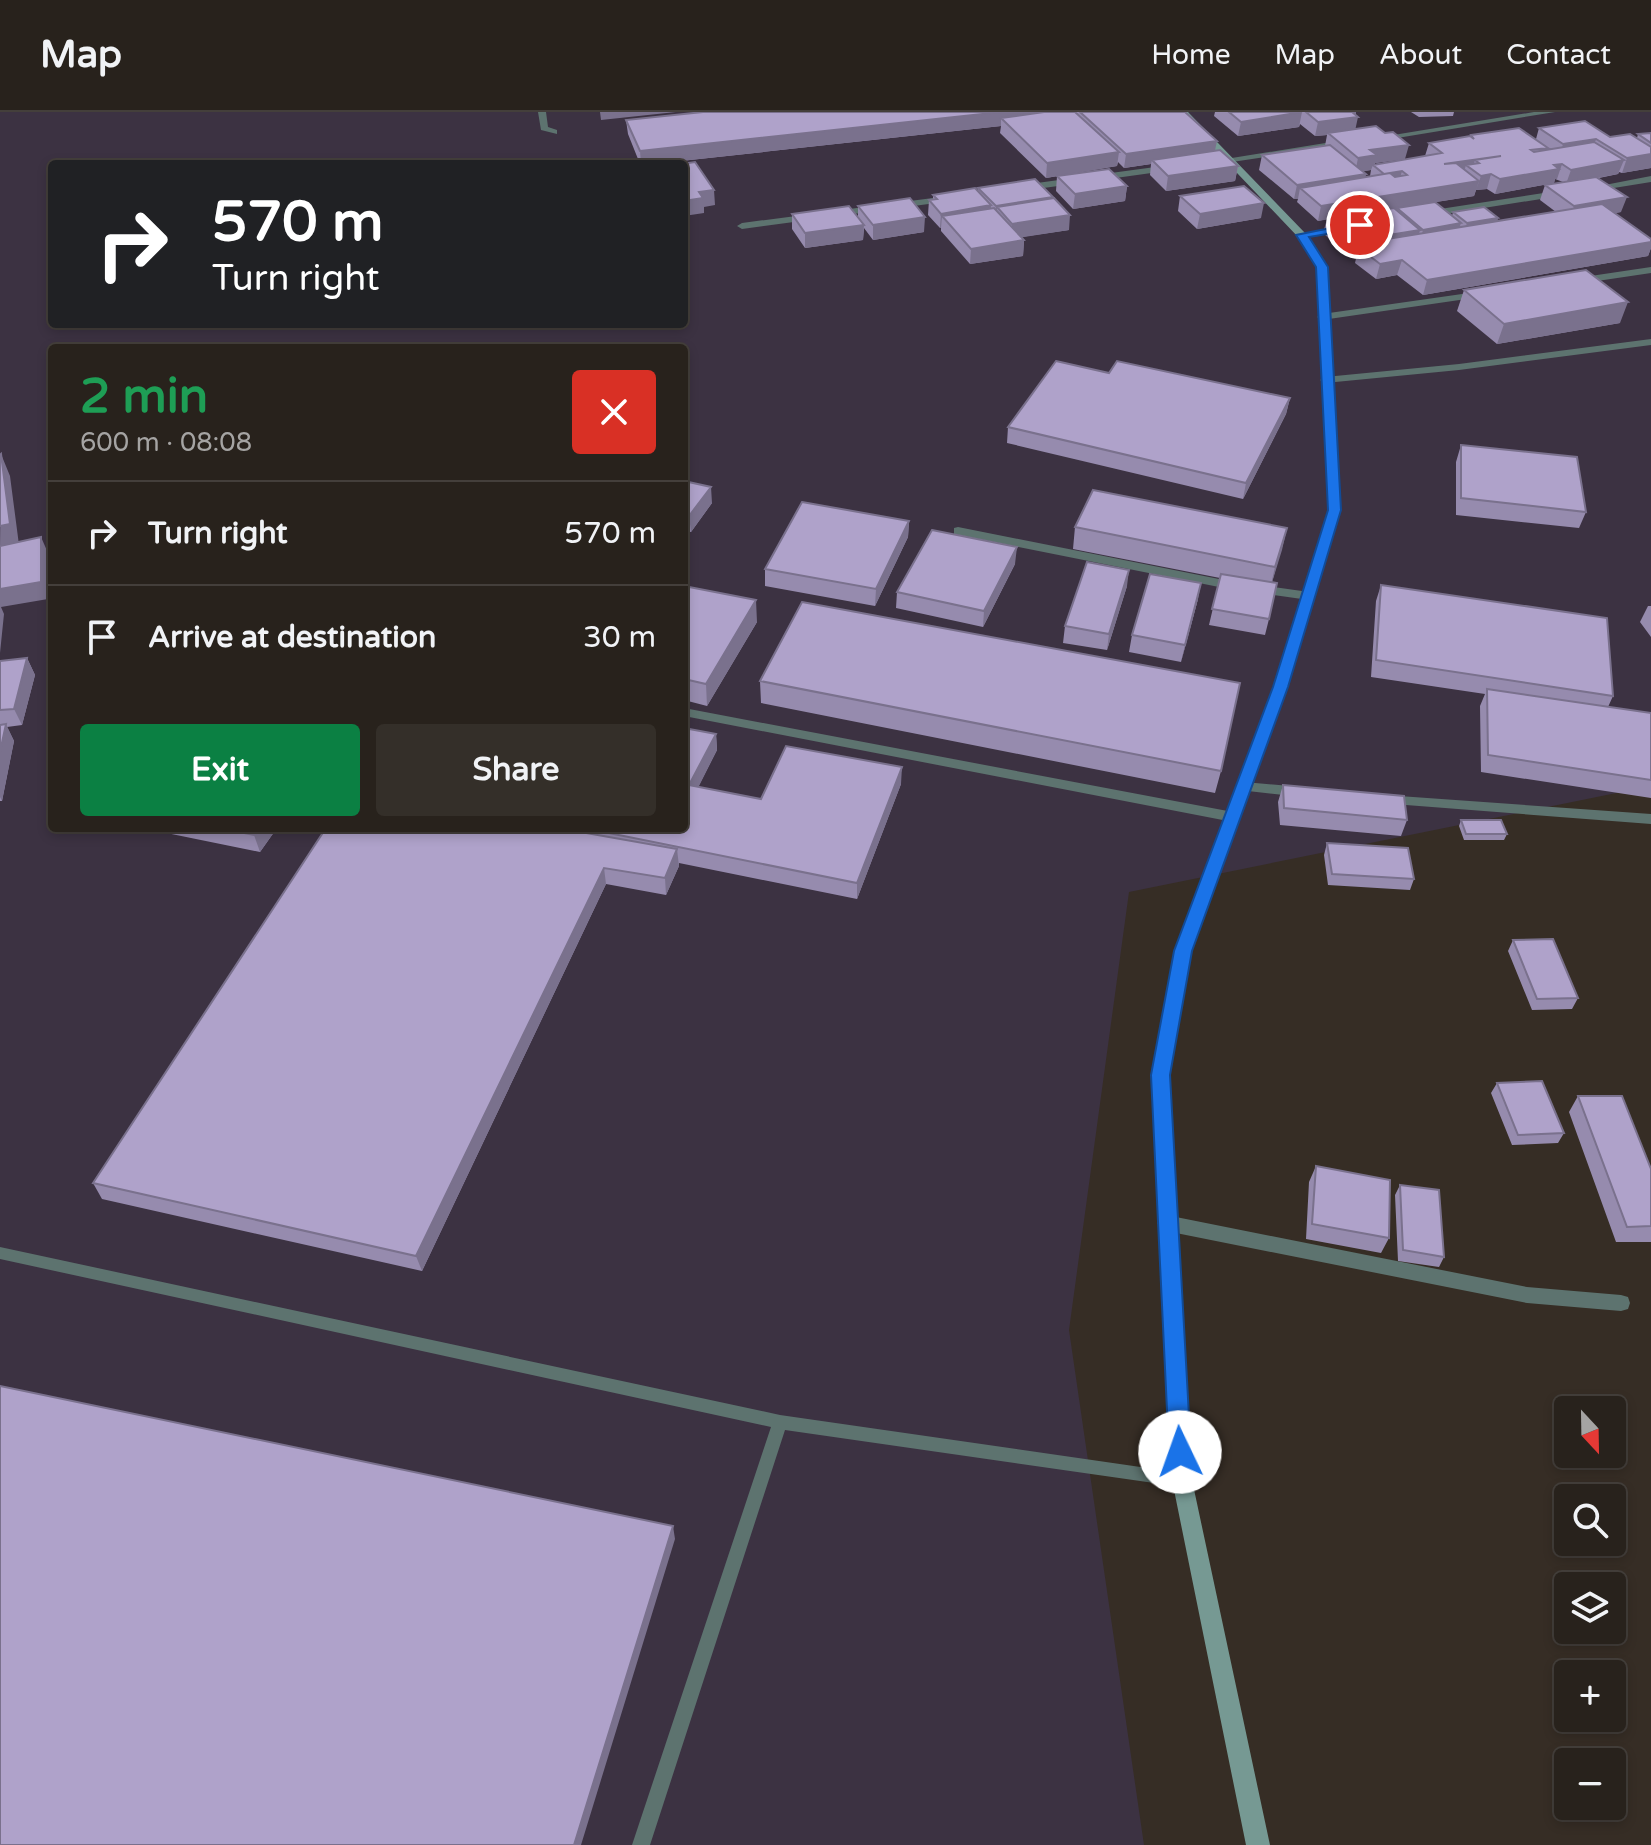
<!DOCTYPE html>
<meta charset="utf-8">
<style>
:root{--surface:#28221c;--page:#342f29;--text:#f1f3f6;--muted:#a5a4a3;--line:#443f3b;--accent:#0b8043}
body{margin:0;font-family:"Varela Round",sans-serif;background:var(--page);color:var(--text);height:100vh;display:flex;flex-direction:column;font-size:30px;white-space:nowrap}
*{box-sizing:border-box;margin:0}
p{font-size:26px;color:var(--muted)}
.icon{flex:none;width:44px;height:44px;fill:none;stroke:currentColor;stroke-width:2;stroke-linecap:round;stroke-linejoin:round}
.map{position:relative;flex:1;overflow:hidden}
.sheet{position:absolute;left:48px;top:232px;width:640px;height:488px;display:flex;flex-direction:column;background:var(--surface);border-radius:8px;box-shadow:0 4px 12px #0003,0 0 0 2px var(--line)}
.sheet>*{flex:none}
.top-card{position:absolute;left:48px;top:48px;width:640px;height:168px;border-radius:8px;box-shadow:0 4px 12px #0003,0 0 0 2px var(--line);background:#202124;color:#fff;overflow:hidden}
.needle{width:52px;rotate:158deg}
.fabs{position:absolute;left:1554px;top:1284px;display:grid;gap:16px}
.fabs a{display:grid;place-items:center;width:72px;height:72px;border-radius:8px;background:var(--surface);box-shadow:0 4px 12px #0003,0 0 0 2px var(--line);font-size:40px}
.pin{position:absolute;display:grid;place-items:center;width:68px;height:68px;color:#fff;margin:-34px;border:4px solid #fff;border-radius:50%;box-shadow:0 2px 8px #0007}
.me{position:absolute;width:88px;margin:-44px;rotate:357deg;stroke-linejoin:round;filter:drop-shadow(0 0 6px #0008)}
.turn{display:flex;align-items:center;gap:28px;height:168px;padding:0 32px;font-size:36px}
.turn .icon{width:104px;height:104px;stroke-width:2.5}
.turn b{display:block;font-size:56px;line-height:68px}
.round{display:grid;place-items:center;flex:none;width:84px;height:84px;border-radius:8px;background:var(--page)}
.summary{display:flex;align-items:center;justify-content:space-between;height:136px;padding:0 32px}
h1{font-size:48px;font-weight:700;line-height:60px;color:#1e9e55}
.action{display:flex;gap:16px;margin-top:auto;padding:16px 32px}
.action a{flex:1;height:92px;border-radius:8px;background:var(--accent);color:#fff;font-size:32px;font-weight:700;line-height:92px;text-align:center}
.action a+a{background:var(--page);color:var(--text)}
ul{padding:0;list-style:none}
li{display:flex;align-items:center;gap:24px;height:104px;padding:0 32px;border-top:2px solid var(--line)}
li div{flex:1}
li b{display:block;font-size:30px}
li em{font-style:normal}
header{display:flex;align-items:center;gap:48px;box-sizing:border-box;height:112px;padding:0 40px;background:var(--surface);border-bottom:2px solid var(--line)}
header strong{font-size:38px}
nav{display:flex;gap:44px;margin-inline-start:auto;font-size:28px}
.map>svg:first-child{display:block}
.industrial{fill:#3c3242;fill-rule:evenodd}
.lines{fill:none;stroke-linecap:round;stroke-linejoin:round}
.lane{fill:#5d736f;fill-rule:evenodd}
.street{fill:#5d736f;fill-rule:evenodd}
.secondary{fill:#769993;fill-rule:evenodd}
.wall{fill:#968bae;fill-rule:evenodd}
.shaded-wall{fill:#7a718d}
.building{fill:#afa2ca;stroke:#7a718d;stroke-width:2}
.route{fill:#1a73e8;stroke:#114b97;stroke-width:2}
</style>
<header>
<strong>Map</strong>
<nav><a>Home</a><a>Map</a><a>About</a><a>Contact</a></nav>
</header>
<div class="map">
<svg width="1651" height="1733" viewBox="0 0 1651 1733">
<rect width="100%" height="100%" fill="#362d25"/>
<!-- industrial -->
<path class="industrial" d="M0 0H1651V674L1129 780 1069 1218 1144 1733H0ZM52 52H684V212H52ZM52 236H684V716H52Z"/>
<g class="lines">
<!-- lane -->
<path class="lane" d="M0 1135 780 1303 1182 1361 1187 1363 1190 1368 1187 1373 1182 1375 785 1318 650 1733H632L771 1315 0 1147Z"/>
<!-- street -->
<path class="street" d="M538 0H546L548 15 557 18V22L541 18Z
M1534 0H1555L1379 29 1375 26Z
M1344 28 1348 31 1347 33 1212 53 1207 50Z
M1170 53 1173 54V58L1022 79 1017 76 1022 73Z
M1651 64V70L1589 80 1584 77Z
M1563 78 1566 79V83L1427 105 1422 102 1427 99Z
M948 84 953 87 951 89 742 117 737 114 742 111Z
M1345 113 1348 114V118L1302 126 1297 123Z
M1651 155V161L1577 172 1572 169 1577 166Z
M1483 179 1488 182 1487 184 1322 208 1317 205 1322 202Z
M1651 227V233L1459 258 1325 271 1320 268 1325 265 1459 252Z
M958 415 1224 468 1309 480 1315 484 1309 488 1224 476 954 422V416Z
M684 596 1233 700 1240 705 1233 710 684 604Z
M1244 670 1302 675 1309 680 1302 685 1239 678 1237 675Z
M1385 683 1651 702V712L1380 691 1378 688Z
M1166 1103 1527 1175 1621 1183 1628 1185 1630 1191 1628 1197 1621 1199 1527 1191 1166 1119 1160 1116 1157 1111 1160 1106Z"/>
<!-- secondary -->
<path class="secondary" d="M1179 0H1188L1305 121 1327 155 1341 398 1288 575 1191 839 1168 963 1192 1368 1270 1733H1246L1172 1368 1152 963 1175 839 1274 575 1329 398 1317 155 1298 125Z"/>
</g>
<!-- wall -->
<path class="wall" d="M703 0H1185L1215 39 1238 54 1235 69 1166 79 1150 63 1151 52 1124 56 1118 50 1117 54 1046 66 1000 21 1001 14 653 52H640L628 22 626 8Z
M1215 0H1356L1355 17 1405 47 1375 51V52L1425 44 1429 31 1471 25V23L1536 27 1539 16 1610 25 1637 26 1638 22 1651 21V56L1622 61 1619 60 1618 62 1599 66 1621 100 1615 101 1651 127V136L1648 144 1423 183 1397 163 1376 167 1355 151 1357 142 1348 144 1323 121 1327 107 1318 109 1297 90 1298 87H1294L1259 58 1262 43 1325 34 1327 23 1315 24 1300 12 1299 15 1238 24 1214 4ZM1371 58 1370 64 1365 65 1366 62 1363 59ZM1555 67 1563 70 1545 73 1540 88 1556 100 1497 109 1498 106 1453 100 1452 104 1423 92 1474 84 1476 78 1487 77 1495 82 1554 71Z
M1411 0H1454L1453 4 1419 5Z
M1057 64 1127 74 1125 89 1073 97 1056 79Z
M978 76 1053 86 1069 118 1021 125 1024 128 1023 144 970 152 941 119V116H940L928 103 929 88H933V83L978 80Z
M1180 84 1261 106 1197 117 1178 99Z
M858 94 924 120 873 128 864 116 863 128 805 136 792 117V102L858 105Z
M1464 178 1620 211 1497 232 1457 199Z
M1109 261 1290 286 1286 302 1243 387 1007 331 1008 315Z
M1461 333 1586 400 1579 416 1456 403V350Z
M684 369 712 391 691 420 684 419Z
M909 409 908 425 875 494 765 474V457Z
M1075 415 1287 416 1272 470 1269 507 1265 523 1209 513 1220 466 1073 437Z
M1015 452 983 515 896 496 897 480Z
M1381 473 1613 584 1608 595 1651 601V686L1481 660 1480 594 1485 582 1371 565 1376 489Z
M684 474 757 510 707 594 684 588Z
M1127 474 1107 538 1063 531 1065 514Z
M1198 487 1181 550 1129 540 1132 523Z
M1648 494H1651V525L1640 510Z
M27 546 35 563 22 613 7 615 14 629 2 689H0V549Z
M760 569 1221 659 1215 681 761 591Z
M716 622 717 638 698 675 761 687 901 672 857 787 679 751V754L666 783 606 772 422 1159 102 1087 93 1071 326 716H684Z
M1283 673 1407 708 1401 724 1280 713 1278 690Z
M1461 708 1507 722 1504 728H1464L1459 714Z
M142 716H277L260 740Z
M1327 731 1414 767 1410 778 1328 773 1324 743Z
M1513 828 1578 886 1572 897 1532 898 1508 839Z
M1497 971 1564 1021 1558 1031 1512 1033 1491 981Z
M1578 984 1651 1057V1130H1616L1569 1000Z
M1316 1054 1389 1126 1381 1141 1306 1127 1309 1070Z
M1400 1073 1444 1145 1439 1155 1398 1149 1395 1083Z"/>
<!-- shaded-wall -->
<path class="shaded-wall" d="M600 0H676L601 8Z
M1001 0H1076L1001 6V14L653 52H641L640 39Z
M1302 0 1299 15 1238 24 1241 10Z
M1341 0H1356L1355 5H1358L1355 19 1328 21 1327 23 1315 24 1318 10Z
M1596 27 1591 42 1559 47 1563 32Z
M1217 29 1214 43 1152 48 1151 52 1124 56 1126 42Z
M1409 33 1405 47 1375 51 1374 54 1373 53 1371 58 1355 61 1358 46 1370 38Z
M1119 40 1117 54 1046 66 1047 51Z
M1651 42V56L1622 61 1627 46Z
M1501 44 1479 51 1475 48 1472 58 1466 53 1463 63 1444 52Z
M1624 48 1618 62 1566 72 1571 58Z
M1562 52 1557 67H1555L1554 71 1495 82 1500 67Z
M1238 54 1235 69 1166 79 1168 64Z
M1402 59 1398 73 1384 62Z
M1366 62 1362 77 1300 76 1298 87H1294L1297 73Z
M1491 62 1487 77 1476 78 1481 64Z
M1479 69 1474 84 1318 109 1321 94Z
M1127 74 1125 89 1073 97 1075 82Z
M714 78 715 93 704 95V101L684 104V89L699 80Z
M1053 85 1052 99 997 95 996 108 994 109 996 94Z
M1627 85 1621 100 1569 109 1574 94Z
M1264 91 1261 106 1197 117 1200 102Z
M991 93 990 108 942 104 941 116H940L941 102Z
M1070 103 1069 118 1011 127 1012 112Z
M925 105 924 120 873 128V113Z
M1498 106 1493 121 1462 126 1467 111Z
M1461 111 1456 126 1419 133 1423 118Z
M864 113 863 128 805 136V121Z
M1420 118 1416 133 1385 131 1381 128 1378 139 1358 135 1357 142 1348 144 1352 129Z
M1024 128 1023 144 970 152 971 137Z
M1651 130V136L1648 144 1423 183 1427 168Z
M1402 148 1397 163 1376 167 1380 152Z
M1628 190 1620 211 1497 232 1504 212Z
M1290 286 1286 302 1243 387 1246 371Z
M1 342 10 364 19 433 0 437Z
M711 375 712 391 691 420 689 404Z
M909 409 908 425 875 494 876 477Z
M1287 416 1282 438 1270 477 1275 455Z
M41 425 48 441V487L1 495 4 502 0 541V477Z
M1017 435 1015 452 983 515 984 499Z
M1129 458 1127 474 1107 538 1109 522Z
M1201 471 1198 487 1181 550 1185 533Z
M756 488 757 510 707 594 706 572Z
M27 546 35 563 22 613 14 597Z
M6 612 14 629 2 689 0 685V640Z
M716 622 717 638 691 690 689 673Z
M902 655 901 672 857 787V771Z
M260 716H277L260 740 254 723Z
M677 737 679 754 666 783 665 766Z
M604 756 606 772 422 1159 416 1144Z
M673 1414 675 1427 581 1733H574Z"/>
<!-- building -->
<path class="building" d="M703 0H1001L640 39 626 8Z
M1044 0H1075L1119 40 1047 51 1001 6Z
M1080 0H1185L1217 29 1126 42Z
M1229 0H1302L1241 10Z
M1306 0H1352L1358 5 1318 10Z
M1585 9 1610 25 1630 22 1651 35V42L1627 46 1596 27 1563 32 1539 16Z
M1376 14 1385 21 1393 20 1409 33 1370 38 1377 43 1358 46 1328 21Z
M1519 16 1548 36 1531 38 1534 40 1594 30 1624 48 1571 58 1562 52 1554 53 1559 57 1500 67 1491 62 1481 64 1466 53 1479 51 1475 48 1501 44 1444 52 1456 51 1479 69 1321 94 1300 76 1390 61 1395 65 1407 63 1402 59 1384 62 1373 53 1442 41 1429 31 1470 24 1474 27 1471 23Z
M1651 21V31L1638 22Z
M1330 33 1366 62 1297 73 1262 43Z
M1220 38 1238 54 1168 64 1152 48Z
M695 50 714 78 699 80 703 86 684 89V52H682Z
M1109 57 1127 74 1075 82 1057 64Z
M1596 65 1627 85 1574 94 1545 73Z
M1035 67 1053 85 996 94 978 76Z
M1244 74 1264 91 1200 102 1180 84Z
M975 76 991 93 941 102 929 88 937 87 933 83Z
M910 86 925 105 873 113 858 94Z
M1054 86 1070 103 1012 112 997 95Z
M1435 90 1461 111 1423 118 1397 96Z
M1602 92 1651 127V130L1427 168 1402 148 1380 152 1358 135 1385 131 1381 128Z
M849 94 864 113 805 121 792 102Z
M1484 95 1498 106 1467 111 1453 100Z
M994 96 1024 128 971 137 942 104Z
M1394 96 1420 118 1352 129 1327 106Z
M1586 158 1628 190 1504 212 1464 178Z
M1056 249 1109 261 1117 249 1290 286 1246 371 1008 315Z
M1461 333 1577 345 1586 400 1461 386Z
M1 342 10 412 0 414V343Z
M684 369 711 375 689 404 684 403Z
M1093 378 1287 416 1275 455 1075 415Z
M802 390 909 409 876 477 765 457Z
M932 418 1017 435 984 499 897 480Z
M41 425V470L0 477V434Z
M1087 450 1129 458 1109 522 1065 514Z
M1150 462 1201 471 1185 533 1132 523Z
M1221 462 1277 471 1269 507 1212 497Z
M1381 473 1607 506 1613 584 1376 548Z
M684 474 756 488 706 572 684 567Z
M802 490 1240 571 1221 659 760 569Z
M27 546 14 597 0 598V549Z
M1487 577 1651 601V668L1488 643Z
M6 612 0 640V613Z
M684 616 716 622 689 673 761 687 786 634 902 655 857 771 584 716H684Z
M1283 673 1404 684 1407 708 1284 696Z
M1461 708H1501L1507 722H1466Z
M218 716H260L254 723Z
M326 716H558L677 737 665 766 604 756 416 1144 93 1071Z
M1327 731 1408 736 1414 767 1332 762Z
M1553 827 1578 886 1537 887 1513 828Z
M1542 969 1564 1021 1518 1023 1497 971Z
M1578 984H1622L1651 1057V1114L1627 1115Z
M1316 1054 1390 1068 1389 1126 1312 1112Z
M1400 1073 1439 1078 1444 1145 1403 1138Z
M0 1274 673 1414 574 1733H0Z"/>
<!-- route -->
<path class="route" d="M1360 110 1364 116 1309 125 1328 155 1341 398 1288 575 1192 839 1170 963 1191 1340 1188 1348 1180 1351 1172 1348 1169 1340 1151 963 1174 839 1273 575 1328 398 1316 155 1296 123Z"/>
</svg>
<div class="fabs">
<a><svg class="needle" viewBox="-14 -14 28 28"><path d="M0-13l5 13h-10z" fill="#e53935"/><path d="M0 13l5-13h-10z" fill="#a5a4a3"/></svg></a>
<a><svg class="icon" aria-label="search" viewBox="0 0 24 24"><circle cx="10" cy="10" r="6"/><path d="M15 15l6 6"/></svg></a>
<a><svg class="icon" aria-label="layers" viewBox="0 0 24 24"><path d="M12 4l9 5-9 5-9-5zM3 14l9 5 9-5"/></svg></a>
<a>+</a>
<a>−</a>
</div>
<div class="pin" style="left:1360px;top:113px;background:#d93025"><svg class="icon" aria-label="arrive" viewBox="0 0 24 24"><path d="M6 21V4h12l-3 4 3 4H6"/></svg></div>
<svg class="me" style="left:1180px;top:1340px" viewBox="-20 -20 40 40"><circle r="19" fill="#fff"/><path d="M0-13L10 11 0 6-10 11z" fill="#1a73e8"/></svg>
<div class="top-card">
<div class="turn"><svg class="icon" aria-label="right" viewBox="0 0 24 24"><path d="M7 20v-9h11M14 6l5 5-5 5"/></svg><div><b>570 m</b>Turn right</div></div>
</div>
<section class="sheet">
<div class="summary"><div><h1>2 min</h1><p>600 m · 08:08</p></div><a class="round" style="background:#d93025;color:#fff"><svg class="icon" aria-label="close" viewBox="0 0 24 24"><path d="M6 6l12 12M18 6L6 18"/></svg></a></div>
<ul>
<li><svg class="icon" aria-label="right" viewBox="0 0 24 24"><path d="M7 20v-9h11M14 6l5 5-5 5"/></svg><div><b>Turn right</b></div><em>570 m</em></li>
<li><svg class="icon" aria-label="arrive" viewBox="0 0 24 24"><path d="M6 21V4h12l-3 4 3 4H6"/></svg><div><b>Arrive at destination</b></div><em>30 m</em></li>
</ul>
<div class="action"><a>Exit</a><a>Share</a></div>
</section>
</div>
